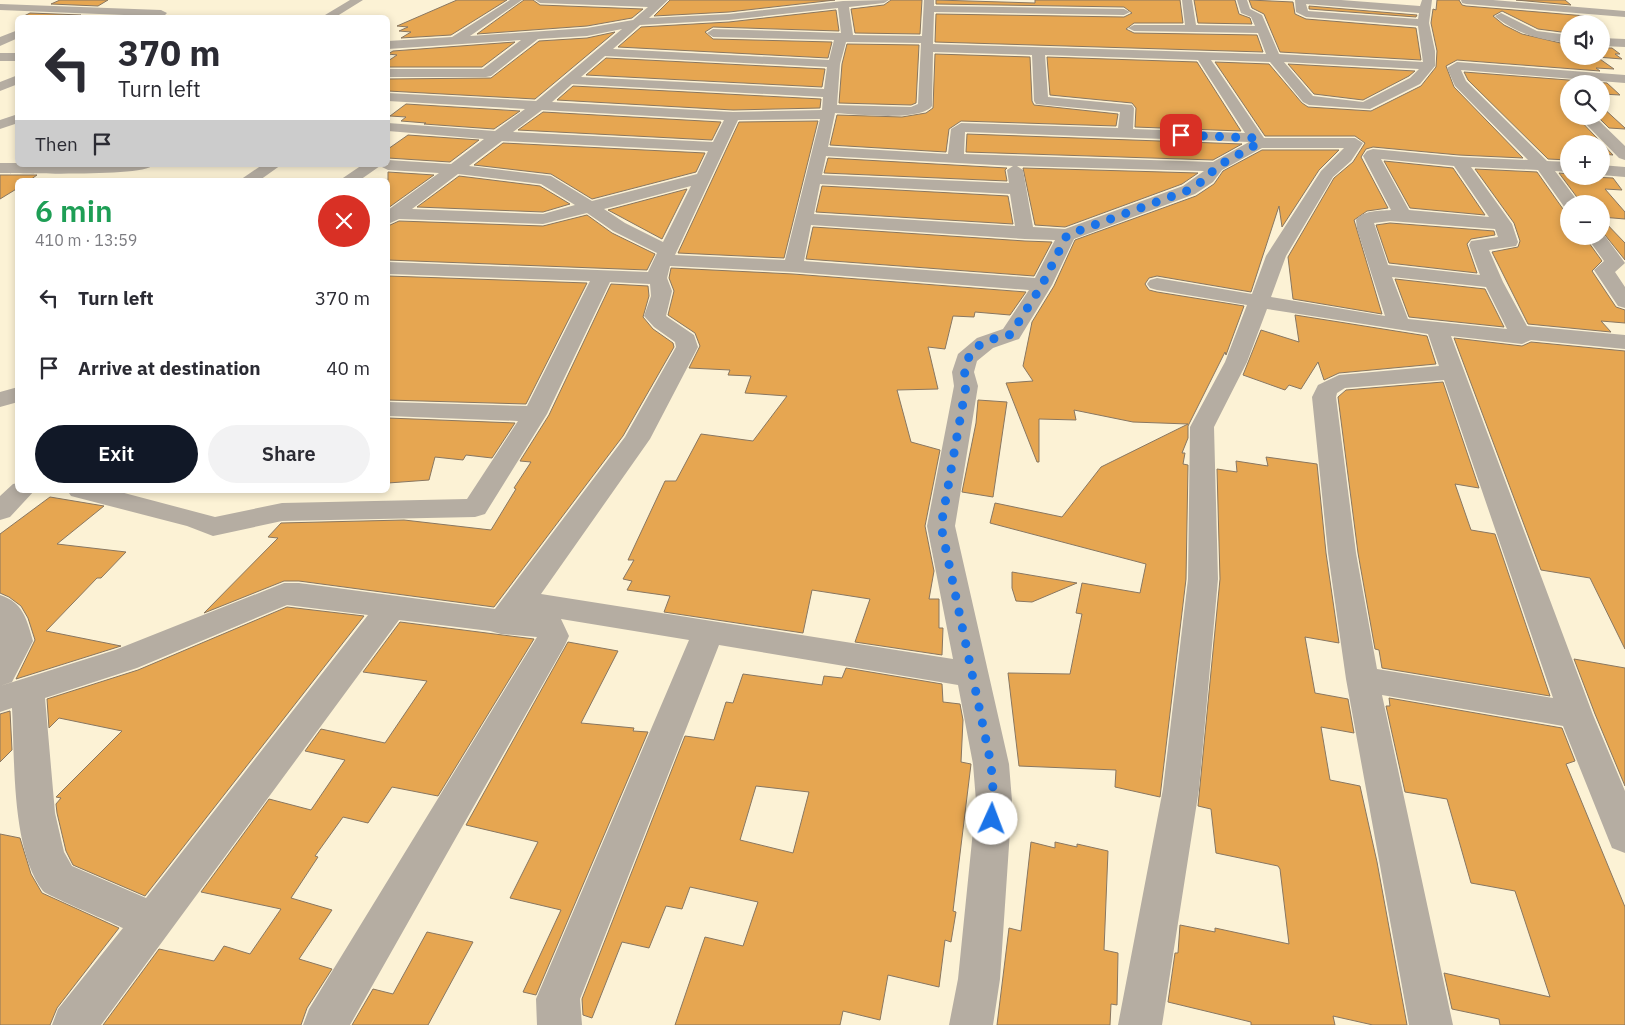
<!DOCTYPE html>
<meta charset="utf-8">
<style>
:root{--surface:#fff;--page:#f2f2f3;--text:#2b2b33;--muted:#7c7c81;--accent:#111827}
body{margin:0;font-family:"IBM Plex Sans",sans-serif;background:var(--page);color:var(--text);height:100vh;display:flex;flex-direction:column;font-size:19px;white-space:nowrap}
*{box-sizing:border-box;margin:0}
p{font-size:16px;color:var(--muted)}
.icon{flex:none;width:28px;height:28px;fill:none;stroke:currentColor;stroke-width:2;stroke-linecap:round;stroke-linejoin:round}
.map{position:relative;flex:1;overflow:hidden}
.side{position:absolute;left:15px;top:178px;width:375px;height:315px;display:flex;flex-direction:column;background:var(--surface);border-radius:8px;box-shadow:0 2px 8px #0003}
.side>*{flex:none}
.hud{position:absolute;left:15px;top:15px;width:375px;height:152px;border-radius:8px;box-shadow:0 2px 8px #0003;background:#fff;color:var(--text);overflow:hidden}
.fabs{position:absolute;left:1560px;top:15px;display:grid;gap:10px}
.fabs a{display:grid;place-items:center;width:50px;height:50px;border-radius:50%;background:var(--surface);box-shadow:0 2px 8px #0003;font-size:25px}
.pin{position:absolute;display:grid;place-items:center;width:42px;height:42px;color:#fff;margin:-21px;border-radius:10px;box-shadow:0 2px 8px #0006}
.me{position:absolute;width:55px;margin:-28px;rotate:2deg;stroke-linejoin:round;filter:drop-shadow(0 0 4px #0008)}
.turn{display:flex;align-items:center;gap:18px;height:105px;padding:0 20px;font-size:22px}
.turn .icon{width:65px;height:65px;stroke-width:2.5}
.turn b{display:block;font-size:35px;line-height:42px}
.then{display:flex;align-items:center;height:48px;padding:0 20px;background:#0003;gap:10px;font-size:19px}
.round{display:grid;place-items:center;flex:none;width:52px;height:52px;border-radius:26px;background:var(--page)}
.summary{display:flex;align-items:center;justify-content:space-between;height:85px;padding:0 20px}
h1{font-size:30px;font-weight:600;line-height:38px;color:#1e9e55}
.action{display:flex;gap:10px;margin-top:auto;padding:10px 20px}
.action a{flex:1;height:58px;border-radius:30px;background:var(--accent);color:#fff;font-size:20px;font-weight:600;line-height:58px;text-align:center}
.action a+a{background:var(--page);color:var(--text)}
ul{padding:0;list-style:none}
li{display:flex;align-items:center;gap:15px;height:70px;padding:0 20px}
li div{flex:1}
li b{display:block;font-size:19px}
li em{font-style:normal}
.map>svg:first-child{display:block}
.building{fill:#e6a651;stroke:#897761;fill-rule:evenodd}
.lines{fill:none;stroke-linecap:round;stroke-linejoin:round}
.minor{fill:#b5ada2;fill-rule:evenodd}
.route{stroke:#1a73e8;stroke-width:9;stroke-dasharray:0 16.2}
</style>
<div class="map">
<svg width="1625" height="1025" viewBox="0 0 1625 1025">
<rect width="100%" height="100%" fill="#fcf2d5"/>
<!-- building -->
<path class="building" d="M60 0H108L98 6 51 4Z
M457 0H507L451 35 401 38 411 32 399 31 408 27 397 26Z
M524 0H533L540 5 643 9 632 18 587 26 477 34Z
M670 0H835L729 12 654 16Z
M891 0H922L920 34 855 33 851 9 884 5Z
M936 0 1035 3V0H1180L1183 23H1134L1126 29 1134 33 1257 35 1263 52 935 42 936 14 1124 17 1132 13 1124 7 936 4Z
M1194 0H1235L1239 14 1250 18 1252 24 1198 23Z
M1249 0 1293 2 1295 14 1306 19 1416 28 1421 60 1280 52 1264 14 1252 8Z
M1437 0H1459L1462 5 1466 6 1586 16 1597 24H1569V33L1538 29 1502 11 1493 16 1504 25 1522 34 1569 45V56H1601V48H1612L1620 54H1615L1622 59 1597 57 1614 69 1596 68 1600 71 1457 60 1446 66 1454 87 1523 158 1459 155 1373 147 1366 149 1361 157 1388 208 1367 211 1354 220 1382 314 1293 299 1288 257 1334 178 1353 162 1365 143 1355 136H1265L1215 62 1269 64 1302 103 1308 107 1371 111 1421 86 1436 67 1437 51 1431 23 1433 9 1436 10Z
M1516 0H1565L1571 5Z
M1309 6 1417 15 1416 17 1309 9Z
M836 10 839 31 713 27 705 32 713 39 832 42 828 58 618 47 641 27 729 22Z
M30 13 81 15 76 18H20Z
M615 32 535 99 388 91V79L491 78 539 41 587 38Z
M515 42 482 67H388V61L397 55 388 54 393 51Z
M847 44 919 45 916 103 911 105 839 103 842 64Z
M935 54 1030 57 1032 101 1034 105 1118 114 1116 126 961 121 949 129 946 152 830 145 837 115 902 117 926 113 933 108Z
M1047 57 1197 62 1241 131 1135 127 1136 108 1132 103 1050 95Z
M606 58 825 69 822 87 586 75Z
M1288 64 1415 71 1409 76 1363 100 1314 94Z
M1464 72 1607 83 1620 95 1601 94V84H1569V116H1576L1613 155 1601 154V144H1569V160L1548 159 1468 80Z
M573 86 821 99 820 108 733 110 557 100Z
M406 104 520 111 494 129 424 124 426 123 401 121 406 117 390 116Z
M1601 106 1625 128V129L1609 128 1597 116H1601Z
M543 112 721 122 712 140 518 130Z
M818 121 784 258 678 253 739 122Z
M967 134 1242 144 1213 160 966 152Z
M408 135 479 140 450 162 388 158V149Z
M503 143 705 153 696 172 592 199 551 174 474 165Z
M1262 150H1339L1319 170 1282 227 1279 206 1251 292 1157 276 1149 278 1145 284 1149 290 1157 292 1244 306 1226 355 1225 352 1188 426V438L1182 453H1185L1183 464 1188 465 1186 579 1160 797 1115 787 1116 770 1019 766 1008 673 1070 674 1082 614 1076 613 1082 583 1140 593 1146 564 990 523 995 503 1062 517 1101 467 1188 424 1133 422 1074 410 1076 420 1039 419V462H1037L1006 383 1033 381 1023 366 1032 322 1054 286 1075 240 1196 196 1214 184 1223 171Z
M828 158 1007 168 1005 170 1007 181 824 173Z
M1384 161 1453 168 1485 215 1410 208Z
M1023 168 1198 173 1182 184 1065 227 1035 225Z
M1475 169 1537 172 1563 209 1569 211V236H1584L1602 261 1592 271 1616 307 1625 310V323L1601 321 1611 332 1528 324 1492 252 1518 247 1520 241 1514 223Z
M388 172 434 175 388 208Z
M1559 173 1569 174V176L1613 178 1622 190 1605 189 1625 212V219L1601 217V204H1582Z
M0 175H37L30 180H18V188L0 199Z
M459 176 540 186 570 204 543 212 417 207Z
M822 186 1008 196 1013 224 816 212Z
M687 189 662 239 608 210Z
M587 215 612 233 655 254 647 270 388 260V226L399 221 543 226Z
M1601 218 1625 243V260L1601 230Z
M1390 223 1494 231 1495 235 1471 239 1467 244 1477 273 1389 263 1376 225Z
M813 227 1025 241 1052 242 1034 276 806 259Z
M671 268 793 274 1026 292 1010 315 975 312 974 317 953 316 945 349 928 347 938 389 897 390 911 442 940 450 925 526 934 571 929 599H939V628H943L942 655 855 642 870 599 812 590 803 633 664 612 670 596 627 590 632 581 623 579 634 560H628L665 481H676L701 434 753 441 787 396 745 393 751 376 728 375 730 370 689 368 700 346 695 333 668 315 674 291 669 278Z
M388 276 587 283 526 404 388 400Z
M1395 279 1485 289 1504 327 1409 317Z
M611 284 648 286 649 296 643 317 653 329 673 343 674 347 623 436 494 607 299 581H284L204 613 278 538 268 537 281 523 404 520 491 530 516 489 514 488 531 462 520 461 549 415Z
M1295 315 1427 336 1436 364 1339 373 1324 380 1318 362 1301 389 1289 385 1285 390 1243 375 1261 330 1299 342Z
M1454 338 1522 346 1531 342 1625 351V649L1590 578 1541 570Z
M1443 382 1479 488 1455 484 1471 530 1495 534 1550 696 1382 668 1379 650 1375 649 1358 553 1338 397 1346 390Z
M978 400 1007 402 993 497 962 492 976 423Z
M388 418 515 423 492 458 466 455 463 460 435 457 429 480 388 483Z
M1266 457 1317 464 1326 553 1339 643 1305 637 1315 693 1348 699 1354 733 1321 727 1330 780 1360 786 1377 862 1407 1025H1373L1333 1016 1335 1025H1251V1022L1168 1002 1175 953H1178L1180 925 1215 932V928L1289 944 1280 869 1278 866 1216 853 1211 809 1198 806 1220 579 1217 469 1237 472 1236 461 1268 466Z
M50 497 104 506 57 544 126 552 101 578H97L46 631 121 646 16 679 35 640 28 618 21 606 9 597 0 593V534Z
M1012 572 1077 583 1032 602 1016 601 1012 588Z
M287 607 364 616 145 896 73 865 66 851 57 813 56 804 61 798 56 797 122 731 59 718 49 728 47 699 138 670Z
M400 622 534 639 438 796 392 787 368 823 343 817 315 856 318 857 291 898 332 910 299 959 332 969 307 1008 301 1025H103L159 949 214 961 224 946 250 954 281 909 201 892 269 799 311 810 345 760 305 751 321 729 385 743 427 681 363 672Z
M568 642 618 651 581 723 634 728 633 731 648 732 536 995 523 992 561 910 510 898 538 842 466 825Z
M1574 659 1625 668V786L1595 714Z
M846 668 942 684 943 702 960 704 963 720 961 762 971 764 953 911 956 912 951 942 945 940 939 987 888 975 880 1020 843 1011 840 1025H675L705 937 743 946 758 902 690 887 682 909 666 906 649 948 622 942 592 1018 583 1015 582 999 685 736 714 740 726 702 733 703 743 674 822 685 824 676 842 678ZM756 786 809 792 793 853 740 840Z
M1389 698 1562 728 1575 761 1566 764 1625 907V1025H1500L1499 1019 1452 1009 1444 973 1550 997 1515 891 1471 883 1447 799 1405 792 1386 706H1390Z
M10 711 12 750 0 762V714Z
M0 834 20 838 31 874 42 893 119 928 57 1008 50 1025H0Z
M1031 842 1055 848V842L1077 847V844L1108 851 1104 950 1118 953 1117 1005 1111 1004 1110 1025H997L1009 928 1021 931Z
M427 932 473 942 428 1025H352L373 989 393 994Z"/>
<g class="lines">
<!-- minor -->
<path class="minor" d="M350 0H363L334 18H320Z
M510 0H522L470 36 587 28 633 20 648 7 540 3 535 0H668L649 18 729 14 843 1 889 0 884 3 849 7 853 35 922 36 924 0H934V6L1124 9 1130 12 1124 15 934 12 933 44 1266 54 1258 33 1134 31 1128 28 1134 25H1185L1182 0H1192L1196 25 1255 26 1251 17 1241 13 1237 0H1247L1250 9 1262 15 1279 54 1423 62 1418 26 1306 17 1296 12 1295 0H1341L1420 6 1422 0H1432L1429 23 1435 51V66L1420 84 1370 109 1309 105 1303 102 1270 62 1211 60 1264 138H1355L1363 143 1351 161 1333 177 1286 256 1271 297 1385 316 1357 229 1356 220C1363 210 1380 211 1391 210L1363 156 1367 151 1373 149 1459 157 1528 160 1455 86 1447 68 1457 62 1625 75V83L1461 70 1466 81 1547 161 1569 162V172L1555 171 1580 204H1569V209L1565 208 1538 170 1471 167 1512 224 1518 242 1516 246 1489 250 1503 282 1527 326 1625 335V349L1531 340 1522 344 1451 336 1593 715 1625 791V853L1612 848 1563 726 1382 695 1453 1025H1409L1346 679 1328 553 1312 397 1318 385 1339 375 1439 366 1428 334 1267 309 1247 362 1214 427 1218 579 1199 789 1162 1025H1118L1163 789 1188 579 1190 427 1225 362 1247 305 1157 290 1150 288 1147 284 1150 280 1157 278 1252 294 1266 256 1321 171 1344 148H1262L1222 170 1213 182 1195 194 1074 239 1052 285 1019 339 993 348 977 361 974 372 978 386 955 526 1009 764 1012 801 1000 979 993 1025H949L958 979 976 801 973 764 958 685 719 645 580 999 582 1025H537L536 999 689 640 561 619 569 636 565 645 350 1025H303L309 1009 537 637 501 634 490 631 399 620 101 1025H52L58 1009 123 928C111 922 48 896 43 891 11 849 15 760 12 708L0 712V686L115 650 284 583H299L495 609 625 437 676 347 675 342 654 327 644 316 651 296 650 284 610 282 547 414 485 514 475 517 282 521 213 536 187 526 71 496 67 490H113L215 517 282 503 467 499 518 421 388 416V402L527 406 590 281 388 274V262L648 272 657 253 613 231 587 213 543 224 399 219 388 224V210L439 173 388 170 380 166 360 180H340L362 165H388V160L451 164 484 139 388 131V123L495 131 525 109 388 101V93L536 101 622 29 587 36 538 39 491 76 486 77H388V69H483L521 40 388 49V41L452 37ZM1306 4 1419 13 1418 19 1308 11ZM838 8 841 33 713 29 707 33 713 37 834 40 829 60 613 49 640 25 729 20ZM846 42 921 43 918 104 911 107 837 105 840 64ZM933 52 1032 55 1034 101 1036 104 1120 112 1118 128 961 123 951 129 948 154 828 147 835 113C856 114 920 122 932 106ZM1045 55 1198 60 1245 133 1133 129 1134 108 1132 105 1048 97ZM605 56 827 67 824 89 581 77ZM1284 62 1419 69 1410 78 1363 102 1313 96ZM572 84 823 97 822 110 733 112 552 102ZM542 110 724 120 713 142 513 132ZM820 119 785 260 675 255 738 120ZM965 132 1249 142 1213 162 964 154ZM502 141 708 151 697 174 592 201 551 176 469 166ZM826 156 1013 166 1007 170 1009 183 822 175ZM1381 159 1454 166 1489 217 1409 210ZM1017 166 1204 171 1183 186 1065 229 1033 227 1023 170ZM458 174 541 184 575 205 543 214 412 209ZM820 184 1010 194 1015 226 814 214ZM691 186 663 242 625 223 604 209ZM1390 221 1495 229 1498 237 1471 241 1469 245 1480 275 1388 265 1374 223ZM811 225 1025 239 1055 240 1035 278 804 261ZM670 266 793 272 1029 290 1003 329 977 338 958 354 952 372 954 386 927 526 953 659 541 594 650 439 698 347 694 335 666 316 672 291 667 278ZM1392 277 1486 287 1507 329 1408 319ZM1444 380 1553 698 1377 669 1356 553 1336 397 1337 393 1345 388ZM287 605 368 615 146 898 72 866 64 852 55 813 45 698 137 668Z
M1461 0H1493L1625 11V17L1466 4 1462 3Z
M0 4 161 10 167 13 162 18H148L149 16 0 10Z
M1501 13 1537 31 1569 35V43C1542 40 1519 35 1497 18L1495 16Z
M18 30V38L0 46V37Z
M1601 38 1625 39V47L1601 46Z
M0 53H18V61H0Z
M18 75V84L0 91V82Z
M18 114V123L0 129V120Z
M1578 116H1594L1625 146V160L1619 158Z
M0 163H18V165H153C145 177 21 173 0 173Z
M262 165H281L260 180H240Z
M1601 165 1625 167V177L1601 175Z
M1602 232 1625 263 1615 272 1625 287V308L1618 306 1594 270 1604 261 1586 236H1601Z
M18 387V402L0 407V392Z
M18 483V490H35L10 517 0 520V496L13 484Z
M0 595C23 602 27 620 33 641L12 682 0 686Z"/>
</g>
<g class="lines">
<!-- route -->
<path class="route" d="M992 819 994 802 991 764 941 526 966 386C961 365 970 346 992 339 999 338 1005 337 1011 334L1042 285 1067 235 1189 190 1207 178 1216 167 1259 143 1255 138 1181 135"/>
</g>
</svg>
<div class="fabs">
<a><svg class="icon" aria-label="sound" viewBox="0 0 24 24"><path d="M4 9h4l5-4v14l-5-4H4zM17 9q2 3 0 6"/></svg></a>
<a><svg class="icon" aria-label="search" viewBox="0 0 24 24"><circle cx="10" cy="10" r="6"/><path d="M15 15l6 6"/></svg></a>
<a>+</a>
<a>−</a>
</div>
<div class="pin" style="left:1181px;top:135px;background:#d93025"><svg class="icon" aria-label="arrive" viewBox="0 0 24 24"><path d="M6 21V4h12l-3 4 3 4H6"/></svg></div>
<svg class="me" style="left:992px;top:819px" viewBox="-20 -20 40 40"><circle r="19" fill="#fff"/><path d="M0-13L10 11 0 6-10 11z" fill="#1a73e8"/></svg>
<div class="hud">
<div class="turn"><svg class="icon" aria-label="left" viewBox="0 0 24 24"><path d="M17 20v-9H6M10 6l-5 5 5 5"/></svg><div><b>370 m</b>Turn left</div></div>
<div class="then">Then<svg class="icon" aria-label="arrive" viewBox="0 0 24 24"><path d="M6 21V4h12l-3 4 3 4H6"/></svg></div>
</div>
<section class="side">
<div class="summary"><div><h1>6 min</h1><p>410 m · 13:59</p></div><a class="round" style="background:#d93025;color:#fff"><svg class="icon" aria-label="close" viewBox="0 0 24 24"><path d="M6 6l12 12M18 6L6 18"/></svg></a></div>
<ul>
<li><svg class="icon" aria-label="left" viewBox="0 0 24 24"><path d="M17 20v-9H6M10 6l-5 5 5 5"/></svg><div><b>Turn left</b></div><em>370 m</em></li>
<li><svg class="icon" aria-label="arrive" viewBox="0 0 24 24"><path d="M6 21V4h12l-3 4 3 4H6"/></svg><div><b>Arrive at destination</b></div><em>40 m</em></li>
</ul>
<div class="action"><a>Exit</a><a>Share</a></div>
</section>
</div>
